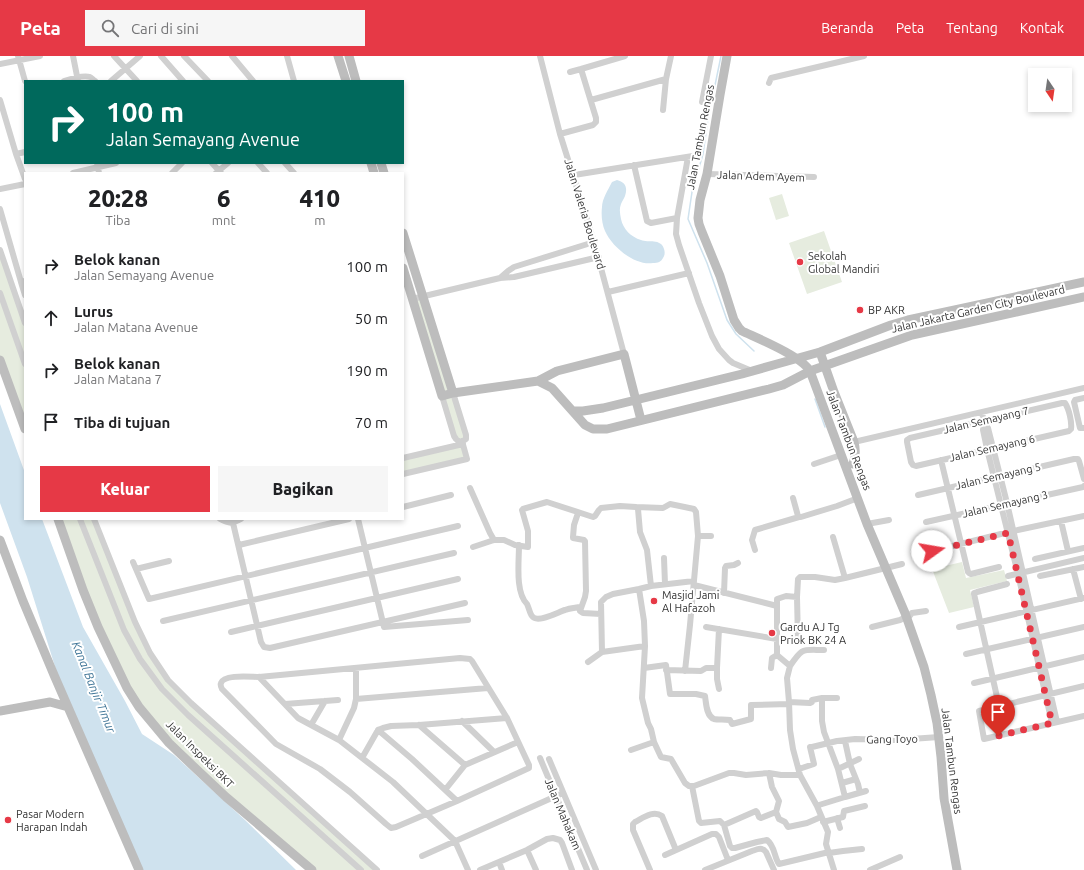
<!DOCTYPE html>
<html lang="id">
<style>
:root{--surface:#fff;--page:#f6f6f6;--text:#202124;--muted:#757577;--accent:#e63946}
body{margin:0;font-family:Ubuntu,sans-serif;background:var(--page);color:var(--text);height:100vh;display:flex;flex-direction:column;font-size:15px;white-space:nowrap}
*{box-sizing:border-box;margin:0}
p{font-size:13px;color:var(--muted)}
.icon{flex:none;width:22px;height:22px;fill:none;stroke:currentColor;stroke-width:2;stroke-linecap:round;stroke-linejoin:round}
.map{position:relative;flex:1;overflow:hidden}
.details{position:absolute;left:24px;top:116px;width:380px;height:348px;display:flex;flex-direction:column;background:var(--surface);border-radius:0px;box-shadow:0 2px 6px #0003}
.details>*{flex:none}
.guide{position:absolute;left:24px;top:24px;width:380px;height:84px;border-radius:0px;box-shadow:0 2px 6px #0003;background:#00695c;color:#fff;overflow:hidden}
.needle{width:26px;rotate:167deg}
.controls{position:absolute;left:1028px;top:12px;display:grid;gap:8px}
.controls a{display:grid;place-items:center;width:44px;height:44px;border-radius:0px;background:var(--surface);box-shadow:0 2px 6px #0003;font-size:20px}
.pin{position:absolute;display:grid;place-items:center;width:34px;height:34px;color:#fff;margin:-41px -17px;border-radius:50% 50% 50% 0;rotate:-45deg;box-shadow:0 0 4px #0007}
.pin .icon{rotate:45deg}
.me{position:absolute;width:44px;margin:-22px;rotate:77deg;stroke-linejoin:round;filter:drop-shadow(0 0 3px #0008)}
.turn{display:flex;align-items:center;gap:14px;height:84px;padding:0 16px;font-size:18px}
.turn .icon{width:52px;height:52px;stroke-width:2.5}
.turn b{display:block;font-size:28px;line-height:34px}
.eta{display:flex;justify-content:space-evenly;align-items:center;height:68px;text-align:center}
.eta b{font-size:24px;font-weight:800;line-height:28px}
.action{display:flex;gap:8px;margin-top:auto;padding:8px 16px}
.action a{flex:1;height:46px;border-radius:0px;background:var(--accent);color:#fff;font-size:16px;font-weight:800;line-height:46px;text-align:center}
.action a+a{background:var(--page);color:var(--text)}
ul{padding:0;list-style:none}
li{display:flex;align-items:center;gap:12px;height:52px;padding:0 16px}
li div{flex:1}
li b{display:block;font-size:15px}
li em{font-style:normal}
header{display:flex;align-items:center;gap:24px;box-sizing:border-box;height:56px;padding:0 20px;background:var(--accent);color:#fff}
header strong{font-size:19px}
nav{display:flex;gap:22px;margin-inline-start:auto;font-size:14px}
.search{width:280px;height:36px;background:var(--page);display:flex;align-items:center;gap:10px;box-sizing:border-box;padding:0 14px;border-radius:0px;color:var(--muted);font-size:15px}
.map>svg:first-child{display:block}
.green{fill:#e6ecdf}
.water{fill:#cfe2ee}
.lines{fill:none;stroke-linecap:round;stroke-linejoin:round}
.stream{stroke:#cfe2ee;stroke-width:1.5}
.street{stroke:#d0d0d0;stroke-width:6}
.secondary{stroke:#bdbdbd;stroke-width:9}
.route{stroke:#e63946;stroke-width:7;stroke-dasharray:0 12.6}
.poi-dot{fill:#e63946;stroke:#fff;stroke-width:1.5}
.labels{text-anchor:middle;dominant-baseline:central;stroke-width:4;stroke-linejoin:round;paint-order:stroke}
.street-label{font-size:11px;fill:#333;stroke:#fff}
.poi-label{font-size:11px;fill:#333;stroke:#fff;text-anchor:start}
.water-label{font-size:12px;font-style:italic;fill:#3f7597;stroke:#fff}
</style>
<header>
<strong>Peta</strong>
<div class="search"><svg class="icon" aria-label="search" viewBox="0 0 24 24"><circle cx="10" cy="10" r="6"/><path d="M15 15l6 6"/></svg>Cari di sini</div>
<nav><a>Beranda</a><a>Peta</a><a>Tentang</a><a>Kontak</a></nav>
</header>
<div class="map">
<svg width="1084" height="814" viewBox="0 0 1084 814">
<rect width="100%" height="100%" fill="#fff"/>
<!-- green -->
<path class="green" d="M782 138 789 160 776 164 769 142Z
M824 175 842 226 807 238 789 187Z
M0 193 25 267V372L0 303Z
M422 241 466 383H456L412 243Z
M463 388 467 403 403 418V402Z
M58 463H96L135 566 168 624 377 814H312L169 687 127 632Z
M962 506 966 522 1004 514 1007 525 970 534 974 551 949 557 932 513Z"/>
<!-- water -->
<path class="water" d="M617 124C625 126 628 131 625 140 624 143 622 145 621 148 619 153 620 158 621 163 623 173 631 181 641 184 648 187 661 182 664 193 665 196 665 199 663 202 661 206 658 207 653 207 635 210 612 191 605 175 602 168 601 159 602 151 602 143 608 134 612 126Z
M0 348 25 417V463H42L83 571 125 645 142 678 174 699 245 764 296 814H141L63 636 27 521 0 447Z"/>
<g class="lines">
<!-- stream -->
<path class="stream" d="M721 0 708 63 703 98 692 136 688 163 707 207 727 264 736 278 754 295
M815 343 825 371"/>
<!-- street -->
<path class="street" d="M18 0 25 25
M73 0 78 25
M114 0 137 25
M161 0 183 25
M184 0 208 25
M232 0 253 25
M287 0 294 25
M540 0 560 78 594 186 624 298
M0 8 40 0
M570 16 581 13
M64 25C70 23 84 19 90 21 91 21 93 24 95 25
M111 25 140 0
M769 27 771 22 864 0
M0 44 16 98 25 123
M591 44 666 23 671 0
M702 46 711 0
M663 54 666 23
M560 78 593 69 596 66V62L581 13 625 0
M16 98 25 96
M688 101 677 162 676 178 679 189 699 247 712 280 719 293 729 304 733 307 752 315
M97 107 99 117
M212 107 221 117
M258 107 267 117
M285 107 294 117
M634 109 647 165 651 167 677 162
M73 117 116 107
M172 117 182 107
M216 117 228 107
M707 118 814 121
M574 119 699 99
M0 133 25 128
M0 153 21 226 25 225
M0 194 25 267
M500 222 508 215 514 211 594 186
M21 226 25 239
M608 236 689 217
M0 237 25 308
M412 243 500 222 514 221 599 201
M442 340 454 380 456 383 459 386 463 385 466 383V379L453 337
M1084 342 1075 344 1074 346 1080 372H1084
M1062 347H1065C1069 353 1072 366 1071 373L1069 375 916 410 913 409 911 406 907 386V384L910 382Z
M982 356 984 367 983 374 987 393 1018 518 1052 667
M984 367 988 372 1007 447 1057 666
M854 386 1084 332
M403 402 463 388
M941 404 968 516 969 517 971 518 999 511
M814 408 841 399
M403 418 467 403 462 385
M470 432 490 477 494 484
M918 439 1074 403H1078L1079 405 1084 423
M793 442 798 460 801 461 837 450 858 442
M403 451 451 439
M636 451 663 452 670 448 694 453 696 456 698 480 690 569 685 615
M578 457 574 469 573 481V482L584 484 585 485 586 535 585 541 580 555 583 557 601 558
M80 463 124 574 140 603 162 633 188 659 361 814
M94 463 135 566 150 597 168 624 191 647 377 814
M220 463C229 468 232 468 241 463
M358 463 384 571 468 564
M1061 465 1068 495
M926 466 1083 431 1084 430
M233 467 261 586 264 591 270 592 465 547
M867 468 889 464
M698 480H711
M833 481 845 522
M239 489 349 463
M519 489C519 506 515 536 527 548 529 552 530 558 532 560 537 568 558 556 565 554 570 552 575 552 580 551
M473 491 494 484H504L515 489 528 491V475L522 454 523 453 547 446 593 461 595 460 599 454 601 452 620 450 636 451 638 453 640 476 647 494 651 530
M755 494 752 484 755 474 799 461
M932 495 1013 475 1084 460
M664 502 665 528
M1035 503 1084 492
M133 506 149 543 458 470
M136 513 169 505
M1073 513 1081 543
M1008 520 1084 502
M1040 520 1084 511
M694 529 777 550
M639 533 644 565 645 590 642 642 648 667 651 673 654 686 661 701 671 703 685 727 689 730H694L729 717H734L746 719 769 717 781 719H800
M724 537 725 512 726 510 734 509 738 507
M797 541 798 585
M907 563 912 557 926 555
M163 565 454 497
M706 571 777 583
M872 571 900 564 906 561
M959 571 1084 542
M719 573 717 612V623L719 633
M231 576 458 523
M645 590 602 596 601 546 606 541 613 538 639 533 651 530 694 525
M966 598 1084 571
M460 602 470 603 472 605 507 662 529 709V712L457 745 396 771 391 772 386 768 350 736 320 713 276 688 222 633C221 631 220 629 221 627 224 618 251 621 259 621Z
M588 606 602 596
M790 610C803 591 802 594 824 594
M644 612 666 609 670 638H696L705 640C706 646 706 660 714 663 718 664 725 663 730 664L732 668 751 663V649L789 648
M771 612 772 602 777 599
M666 614 701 615 706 612H717
M259 621 298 662 339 684 393 726 455 785 468 814
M974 627 1084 601
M1084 630 979 655 984 683 1084 660
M837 642H822V665L824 676 838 713 845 741 866 735
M356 643 488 632
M789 646 810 647 812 646V644L822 642
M285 648 338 644
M999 650 974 538V537L977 536 1007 528
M462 665 494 696
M311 669 325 645
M419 669 465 709
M378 674 412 703 457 745
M339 684 354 652 356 643V612
M845 685 850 708 858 728 860 737
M631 694 654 686
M362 702 378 674 383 672 391 670 419 669 507 662
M540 702 587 814
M549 703 596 814
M799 713 814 708 810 691H812L837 685 855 683 897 684 939 681
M838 713 859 703
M769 717 772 731 779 745 776 756 779 763 785 766 788 771 807 767 821 761
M842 727 856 723
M692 730 699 765 701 767 720 765 724 769
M445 734 465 709 518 686
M817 750 819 749 845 741
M776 756 761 762 759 761 757 756 756 755 724 769 730 790 732 792H735L757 786 767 784C775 790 774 801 779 808L829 796
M837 762 840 772
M823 766 843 761 844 755 865 750
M527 794 536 814
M829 797 843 795 862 793
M665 799 712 778H716L719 781 728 804
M422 800 563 737
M499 806 502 814
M480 814 527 794 547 783 553 782 560 784 562 787 572 814
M650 814 633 774V768L635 766C643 762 653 754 662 760L676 794
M705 814 752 795C758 793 762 791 766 796L774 814
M834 814 826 788 828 776 817 750 800 719 793 693 790 674 789 646 787 622 790 610 777 599V543L786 540 797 541 798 523 800 521H815L835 524 845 522 902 508
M870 814 900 801"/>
<!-- secondary -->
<path class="secondary" d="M338 0 346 25
M349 0 356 25
M727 0 720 39 707 118 700 144 698 162 699 168 702 176 720 220 734 264 739 272 742 275C759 283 801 300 810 315L867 468 905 557 924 611 931 639 937 667 941 701 944 742 957 814
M371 107 374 117
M381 107 384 117
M403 177 453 337
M403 212 442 340 453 337 538 325 557 315 624 298 641 364
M820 296 834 336 854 386C856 394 856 400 853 408
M0 304 25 373
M538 325 552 332 585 369 593 373H607L769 333 783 329 810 315 912 279 1084 241
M573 355H583L603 352 742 318 777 308 820 296 891 269 908 264 1084 226
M58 463 83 534 98 571 127 632 139 651 169 687 192 709 226 741 312 814
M0 484 23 545 54 619 139 814
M0 655 50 646 68 651"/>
</g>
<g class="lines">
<!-- route -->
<path class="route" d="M932 495 1008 477 1052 667 998 680"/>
</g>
<!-- markers -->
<g class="poi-dot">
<circle cx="800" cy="206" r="4"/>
<circle cx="860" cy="254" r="4"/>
<circle cx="654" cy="545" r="4"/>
<circle cx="772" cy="577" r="4"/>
<circle cx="8" cy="764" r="4"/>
</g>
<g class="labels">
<!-- street labels -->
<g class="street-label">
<text transform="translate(700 81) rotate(-79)">Jalan Tambun Rengas</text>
<text transform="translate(761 120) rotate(2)">Jalan Adem Ayem</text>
<text transform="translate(585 158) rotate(73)">Jalan Valeria Boulevard</text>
<text transform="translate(978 253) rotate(-13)">Jalan Jakarta Garden City Boulevard</text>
<text transform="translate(986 364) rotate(-13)">Jalan Semayang 7</text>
<text transform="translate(849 384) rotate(69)">Jalan Tambun Rengas</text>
<text transform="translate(992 392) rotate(-13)">Jalan Semayang 6</text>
<text transform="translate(998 420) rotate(-13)">Jalan Semayang 5</text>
<text transform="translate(1005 448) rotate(-13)">Jalan Semayang 3</text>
<text transform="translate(892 683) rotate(-1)">Gang Toyo</text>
<text transform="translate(200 698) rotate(45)">Jalan Inspeksi BKT</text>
<text transform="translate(952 705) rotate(83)">Jalan Tambun Rengas</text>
<text transform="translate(563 758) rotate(67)">Jalan Mahakam</text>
</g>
<!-- poi labels -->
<g class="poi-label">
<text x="808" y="200">Sekolah<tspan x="808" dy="13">Global Mandiri</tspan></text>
<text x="868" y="254">BP AKR</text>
<text x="662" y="539">Masjid Jami<tspan x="662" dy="13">Al Hafazoh</tspan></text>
<text x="780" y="571">Gardu AJ Tg<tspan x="780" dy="13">Priok BK 24 A</tspan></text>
<text x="16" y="758">Pasar Modern<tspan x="16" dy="13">Harapan Indah</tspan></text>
</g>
<!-- water labels -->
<g class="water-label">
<text transform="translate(94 631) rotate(68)">Kanal Banjir Timur</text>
</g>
</g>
</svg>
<div class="controls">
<a><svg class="needle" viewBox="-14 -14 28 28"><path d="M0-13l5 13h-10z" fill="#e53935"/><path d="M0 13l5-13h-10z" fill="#757577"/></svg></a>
</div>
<div class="pin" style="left:998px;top:680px;background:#d93025"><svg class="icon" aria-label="arrive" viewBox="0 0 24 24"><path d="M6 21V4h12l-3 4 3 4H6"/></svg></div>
<svg class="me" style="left:932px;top:495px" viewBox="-20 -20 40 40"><circle r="19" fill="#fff"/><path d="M0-13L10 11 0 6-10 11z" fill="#e63946"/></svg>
<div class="guide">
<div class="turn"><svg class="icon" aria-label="right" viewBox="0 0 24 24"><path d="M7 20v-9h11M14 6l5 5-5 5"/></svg><div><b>100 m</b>Jalan Semayang Avenue</div></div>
</div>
<section class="details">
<div class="eta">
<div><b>20:28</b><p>Tiba</p></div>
<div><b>6</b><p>mnt</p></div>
<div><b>410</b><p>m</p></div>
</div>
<ul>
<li><svg class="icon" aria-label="right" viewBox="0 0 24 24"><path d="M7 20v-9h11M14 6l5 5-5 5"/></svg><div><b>Belok kanan</b><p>Jalan Semayang Avenue</p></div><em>100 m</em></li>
<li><svg class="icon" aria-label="ahead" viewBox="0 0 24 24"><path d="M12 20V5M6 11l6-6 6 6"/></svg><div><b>Lurus</b><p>Jalan Matana Avenue</p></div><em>50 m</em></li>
<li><svg class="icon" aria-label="right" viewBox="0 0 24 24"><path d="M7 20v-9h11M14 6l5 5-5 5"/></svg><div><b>Belok kanan</b><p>Jalan Matana 7</p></div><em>190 m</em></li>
<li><svg class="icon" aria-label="arrive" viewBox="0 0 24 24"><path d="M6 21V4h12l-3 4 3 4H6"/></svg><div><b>Tiba di tujuan</b></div><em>70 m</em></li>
</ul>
<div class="action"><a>Keluar</a><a>Bagikan</a></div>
</section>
</div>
